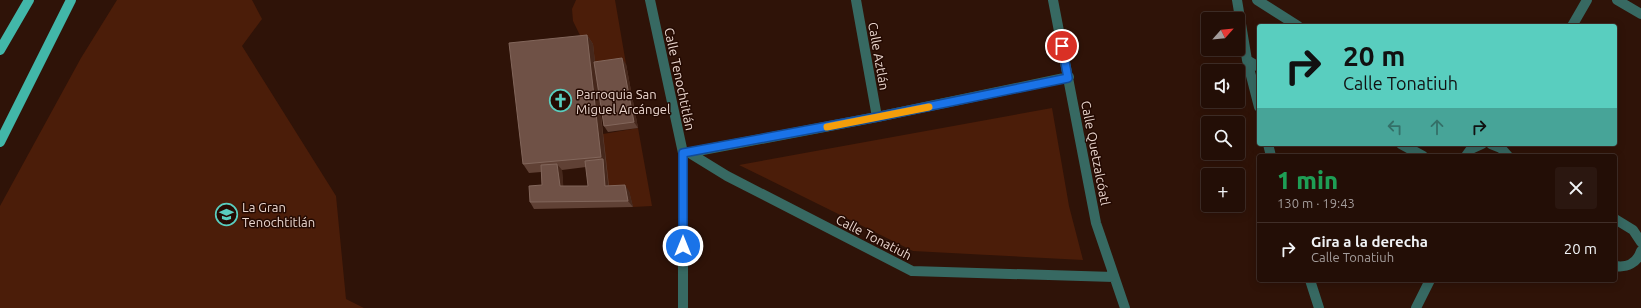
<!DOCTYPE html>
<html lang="es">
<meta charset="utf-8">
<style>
:root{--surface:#230e06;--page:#2b1710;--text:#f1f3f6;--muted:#a39c9b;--line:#402e28}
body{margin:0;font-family:Ubuntu,sans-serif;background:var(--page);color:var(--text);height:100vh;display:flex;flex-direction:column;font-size:15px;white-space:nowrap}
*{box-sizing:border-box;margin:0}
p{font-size:13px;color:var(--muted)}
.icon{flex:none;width:22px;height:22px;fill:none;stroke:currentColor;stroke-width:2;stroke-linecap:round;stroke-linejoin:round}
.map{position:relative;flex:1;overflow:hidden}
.details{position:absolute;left:1257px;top:154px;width:360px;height:128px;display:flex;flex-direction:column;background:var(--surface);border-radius:4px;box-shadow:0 2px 10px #0003,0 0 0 1px var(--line)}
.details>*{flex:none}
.hud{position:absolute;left:1257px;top:24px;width:360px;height:122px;border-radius:4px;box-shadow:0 2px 10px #0003,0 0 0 1px var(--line);background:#59cebf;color:#111;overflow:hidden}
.needle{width:26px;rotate:63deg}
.buttons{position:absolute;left:1201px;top:12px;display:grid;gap:8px}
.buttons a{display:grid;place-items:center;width:44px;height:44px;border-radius:4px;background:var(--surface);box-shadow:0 2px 10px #0003,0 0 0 1px var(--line);font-size:20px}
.pin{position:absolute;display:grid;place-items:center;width:34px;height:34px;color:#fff;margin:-17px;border:2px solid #fff;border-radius:50%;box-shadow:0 1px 4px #0007}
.me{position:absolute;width:44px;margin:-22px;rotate:0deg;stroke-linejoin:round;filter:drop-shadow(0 0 3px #0008)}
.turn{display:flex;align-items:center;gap:14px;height:84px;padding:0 20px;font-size:18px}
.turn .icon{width:52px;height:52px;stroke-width:2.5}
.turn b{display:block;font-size:28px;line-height:34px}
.lanes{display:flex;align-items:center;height:38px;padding:0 20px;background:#0003;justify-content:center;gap:20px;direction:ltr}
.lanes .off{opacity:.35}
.round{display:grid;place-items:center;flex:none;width:42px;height:42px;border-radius:4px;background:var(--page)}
.summary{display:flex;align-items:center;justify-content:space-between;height:68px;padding:0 20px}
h1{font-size:24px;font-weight:800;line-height:30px;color:#1e9e55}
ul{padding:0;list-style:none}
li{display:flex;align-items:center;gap:12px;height:52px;padding:0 20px;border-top:1px solid var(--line)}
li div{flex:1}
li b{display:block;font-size:15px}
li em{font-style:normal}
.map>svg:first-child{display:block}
.green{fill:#4b1d09}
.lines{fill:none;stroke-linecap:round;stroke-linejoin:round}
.minor{stroke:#376962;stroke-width:10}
.primary{stroke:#42b7a9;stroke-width:10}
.wall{fill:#604135;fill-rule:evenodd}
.shaded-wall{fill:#46281c}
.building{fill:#6f5146;stroke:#82665b}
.route-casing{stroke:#114b97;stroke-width:10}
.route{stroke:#1a73e8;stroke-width:7}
.slow{stroke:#f59e0b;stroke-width:7}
.labels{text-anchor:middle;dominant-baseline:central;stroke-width:3;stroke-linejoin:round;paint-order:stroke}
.street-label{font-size:13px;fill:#ead6ce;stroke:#240a02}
.poi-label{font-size:13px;fill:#ead6ce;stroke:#240a02;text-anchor:start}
</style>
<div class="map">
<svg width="1641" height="308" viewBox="0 0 1641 308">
<rect width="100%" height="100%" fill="#2f1308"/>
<!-- green -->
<path class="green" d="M117 0H252L262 19 242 46 336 196 346 299 364 308H0V206L81 58Z
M576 0H615L626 64 596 68 573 21 572 9Z
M1052 108 1069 206 1083 260 913 251 739 165Z
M638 128 652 206 633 207 629 191 609 192 603 134Z"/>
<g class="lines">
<!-- minor -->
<path class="minor" d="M650 0 683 153V308
M856 0 877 117
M1053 0 1096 223 1125 308
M1237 0 1247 60 1259 107
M1257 0 1298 26
M1617 0 1641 14
M1572 26 1587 0
M1247 60 1259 67
M1268 144 1271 156
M1401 144 1423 156
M1491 144 1501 148 1508 156
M688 152 727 176 912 271 1114 277
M687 153 877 117 1069 77
M1466 156 1471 149 1482 144
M1615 219 1633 230 1641 242
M1615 266C1627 268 1637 263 1641 251
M1310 280 1319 308
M1416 308 1430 280"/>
<!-- primary -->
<path class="primary" d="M0 50 29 0
M0 142 71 0"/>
</g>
<!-- wall -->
<path class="wall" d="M587 35 593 44 595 62 626 64 638 128 608 132 604 126 598 88 609 186 629 191 633 207 534 209 530 202 542 185 541 172 529 173 523 164ZM586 167 588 186H563L562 170Z"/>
<!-- shaded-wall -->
<path class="shaded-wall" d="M587 35 593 44 609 192 605 186 603 159 601 157Z
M622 58 626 64 638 128 634 122Z
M557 164 562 170 564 193 560 186Z
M625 185 629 191 633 207 628 201Z"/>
<!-- building -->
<path class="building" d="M587 35 601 157 523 164 509 43Z
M622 58 634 122 604 126 594 62Z
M603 159 605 186 625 185 628 201 530 202 529 186 542 185 541 165 557 164 560 186H588L585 161Z"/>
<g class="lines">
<defs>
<path id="route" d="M683 246V153L877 117 1068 78 1062 46"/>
</defs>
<!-- route casing -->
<use href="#route" class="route-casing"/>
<!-- route -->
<use href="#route" class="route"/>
<!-- slow -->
<path class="slow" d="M827 127 929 107"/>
</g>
<!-- icons -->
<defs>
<symbol id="church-ring" viewBox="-11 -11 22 22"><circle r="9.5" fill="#240a02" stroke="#59cebf" stroke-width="1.5"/><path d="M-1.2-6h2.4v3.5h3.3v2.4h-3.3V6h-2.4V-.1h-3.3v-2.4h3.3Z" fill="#59cebf"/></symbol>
<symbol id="school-ring" viewBox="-11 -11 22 22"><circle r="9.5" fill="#240a02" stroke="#59cebf" stroke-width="1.5"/><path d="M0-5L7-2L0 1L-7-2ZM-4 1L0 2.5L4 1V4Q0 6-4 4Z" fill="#59cebf"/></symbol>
</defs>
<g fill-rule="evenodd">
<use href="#church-ring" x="548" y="88" width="25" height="25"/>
<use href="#school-ring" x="214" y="202" width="25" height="25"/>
</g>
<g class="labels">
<!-- street labels -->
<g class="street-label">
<text transform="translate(879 56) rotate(80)">Calle Aztlán</text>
<text transform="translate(680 79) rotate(78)">Calle Tenochtitlán</text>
<text transform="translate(1096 153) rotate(79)">Calle Quetzalcóatl</text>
<text transform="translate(874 237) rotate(27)">Calle Tonatiuh</text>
</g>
<!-- poi labels -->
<g class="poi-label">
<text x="576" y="94">Parroquia San<tspan x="576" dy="15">Miguel Arcángel</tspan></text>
<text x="242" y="207">La Gran<tspan x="242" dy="15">Tenochtitlán</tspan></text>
</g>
</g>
</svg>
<div class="buttons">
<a><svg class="needle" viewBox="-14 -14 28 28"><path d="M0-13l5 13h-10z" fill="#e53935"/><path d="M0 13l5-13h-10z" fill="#a39c9b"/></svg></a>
<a><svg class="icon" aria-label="sound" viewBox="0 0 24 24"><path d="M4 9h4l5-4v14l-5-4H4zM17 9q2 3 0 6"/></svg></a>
<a><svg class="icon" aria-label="search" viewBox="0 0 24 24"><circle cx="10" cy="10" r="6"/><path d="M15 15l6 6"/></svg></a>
<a>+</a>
</div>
<div class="pin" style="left:1062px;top:46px;background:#d93025"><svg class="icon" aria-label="arrive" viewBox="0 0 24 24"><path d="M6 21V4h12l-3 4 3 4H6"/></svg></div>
<svg class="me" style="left:683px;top:246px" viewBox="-20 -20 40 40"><circle r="17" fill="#1a73e8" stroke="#fff" stroke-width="3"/><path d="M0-11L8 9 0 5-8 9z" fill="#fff"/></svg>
<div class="hud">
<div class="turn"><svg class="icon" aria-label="right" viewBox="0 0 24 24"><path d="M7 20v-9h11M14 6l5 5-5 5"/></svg><div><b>20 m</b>Calle Tonatiuh</div></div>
<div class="lanes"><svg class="icon off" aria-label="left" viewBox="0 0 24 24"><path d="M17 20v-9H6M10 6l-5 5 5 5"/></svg><svg class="icon off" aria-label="ahead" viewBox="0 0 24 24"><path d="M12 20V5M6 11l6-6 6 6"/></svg><svg class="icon" aria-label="right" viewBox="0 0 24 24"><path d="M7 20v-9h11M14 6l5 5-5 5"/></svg></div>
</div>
<section class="details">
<div class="summary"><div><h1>1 min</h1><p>130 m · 19:43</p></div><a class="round"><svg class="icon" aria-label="close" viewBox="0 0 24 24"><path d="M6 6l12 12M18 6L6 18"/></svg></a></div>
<ul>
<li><svg class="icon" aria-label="right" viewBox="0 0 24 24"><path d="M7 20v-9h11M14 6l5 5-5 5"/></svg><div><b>Gira a la derecha</b><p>Calle Tonatiuh</p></div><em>20 m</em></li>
</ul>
</section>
</div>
